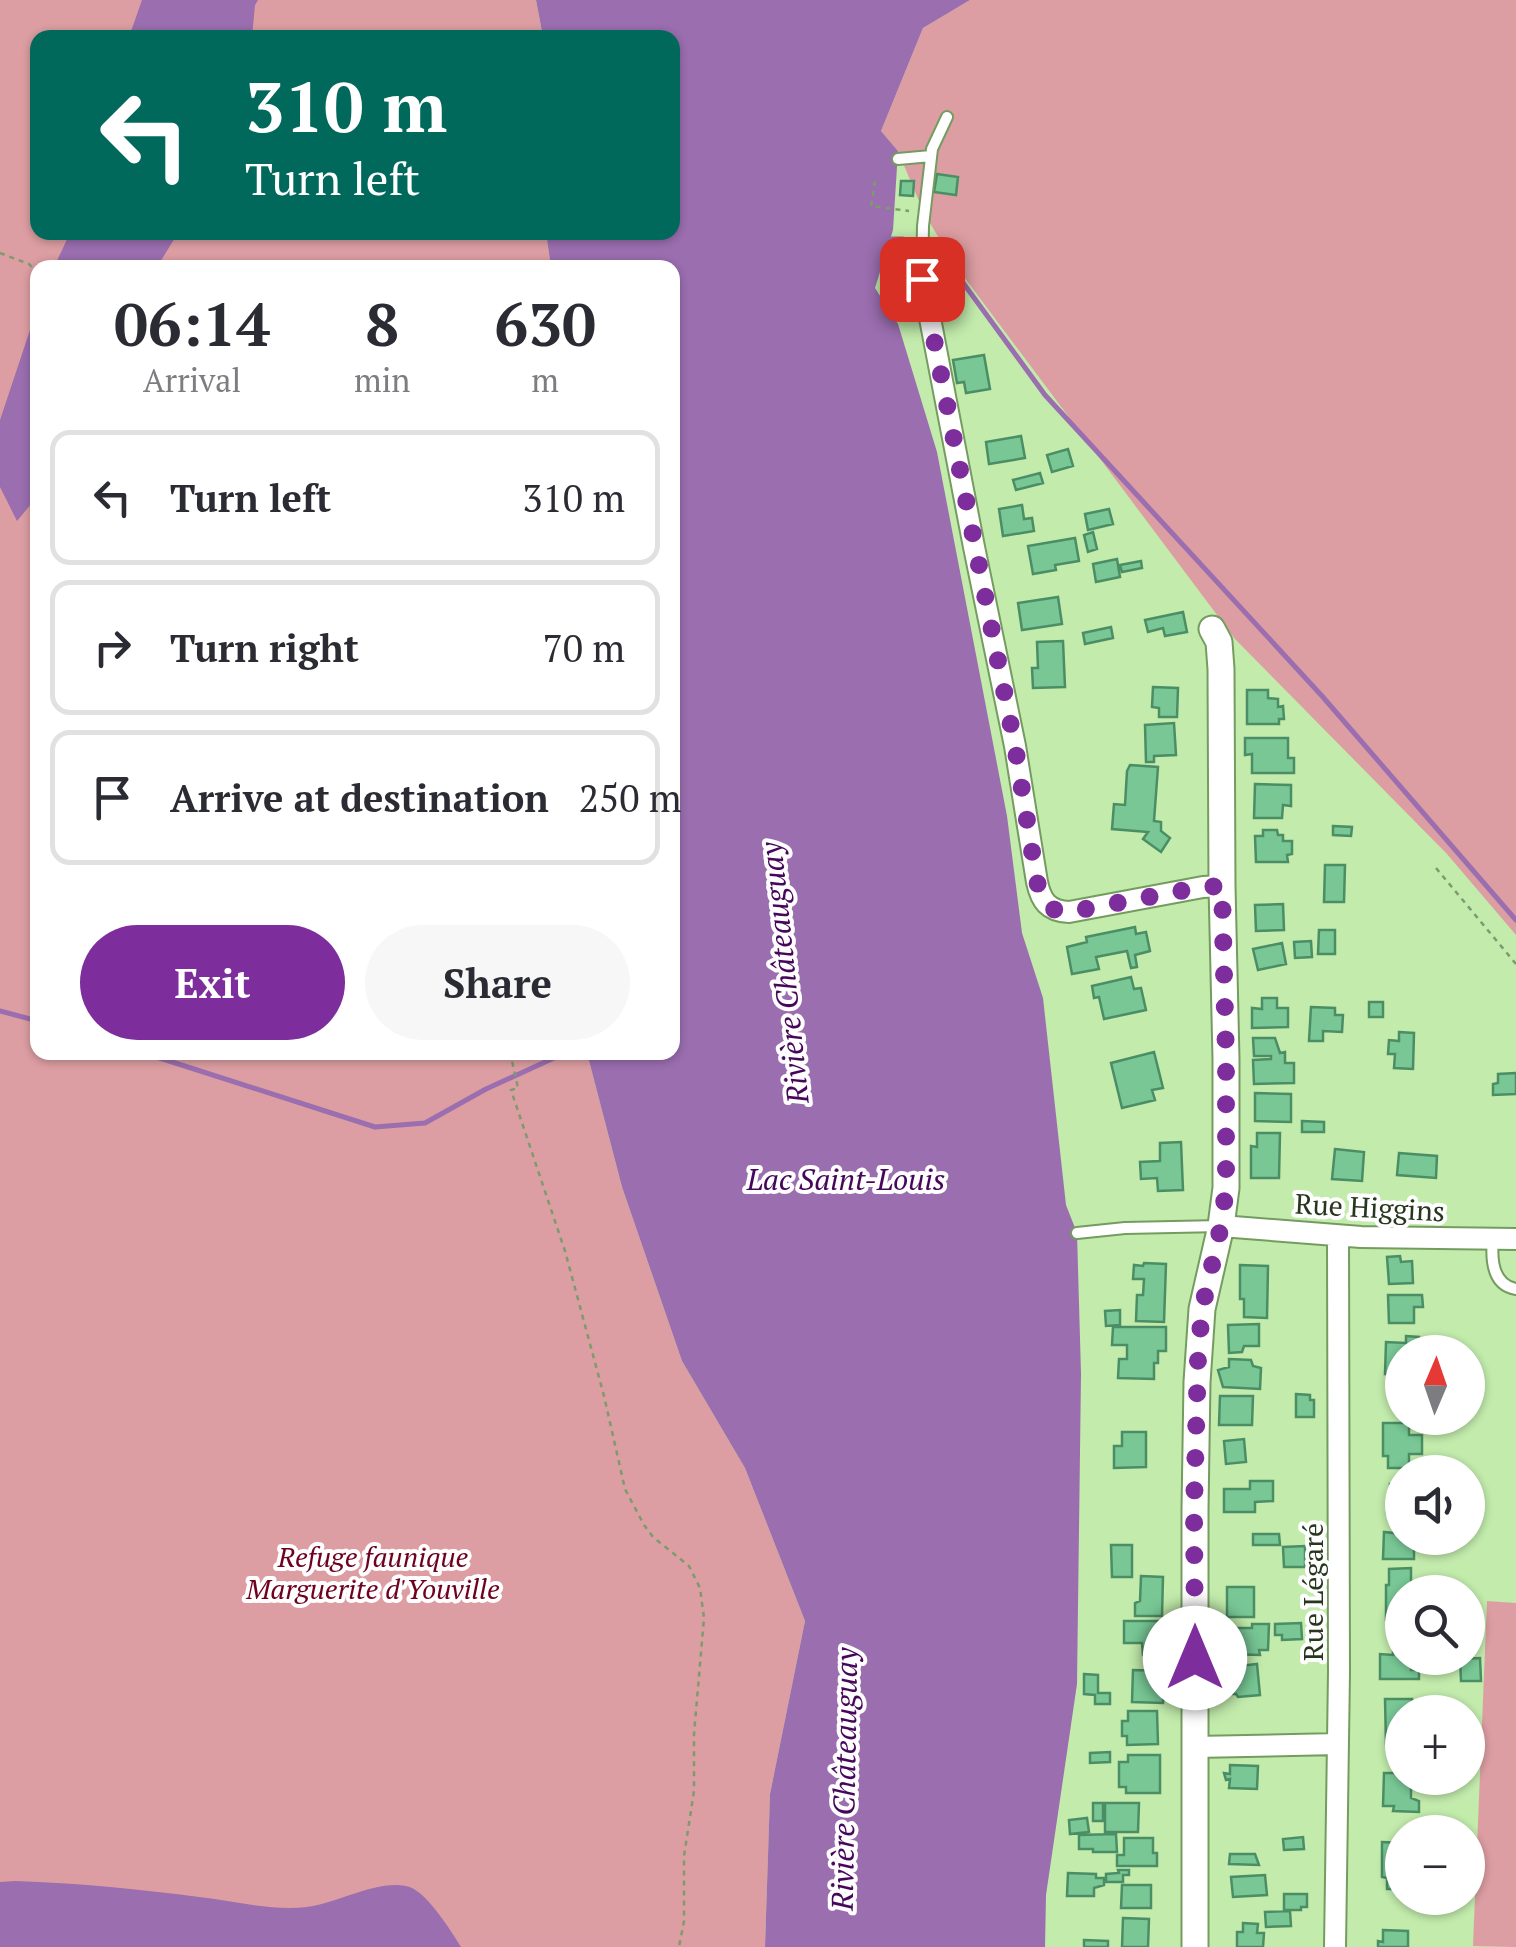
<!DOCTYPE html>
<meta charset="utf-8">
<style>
:root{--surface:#fff;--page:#f7f7f7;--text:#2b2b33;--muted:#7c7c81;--line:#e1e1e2;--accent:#7e2d9c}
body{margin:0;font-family:"PT Serif",serif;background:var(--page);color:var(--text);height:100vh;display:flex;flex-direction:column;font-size:38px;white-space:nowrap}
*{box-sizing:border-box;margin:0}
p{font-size:32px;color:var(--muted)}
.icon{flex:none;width:55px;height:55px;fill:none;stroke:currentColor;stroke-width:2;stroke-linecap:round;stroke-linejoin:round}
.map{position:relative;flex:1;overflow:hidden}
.drawer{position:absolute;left:30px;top:260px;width:650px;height:800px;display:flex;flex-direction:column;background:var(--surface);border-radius:20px;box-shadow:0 2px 8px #0004}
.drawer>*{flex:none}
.top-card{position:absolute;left:30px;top:30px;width:650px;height:210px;border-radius:20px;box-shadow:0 2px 8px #0004;background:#00695c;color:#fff;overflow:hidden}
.needle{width:65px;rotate:2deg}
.fabs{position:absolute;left:1385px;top:1335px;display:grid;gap:20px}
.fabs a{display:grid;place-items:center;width:100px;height:100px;border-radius:50%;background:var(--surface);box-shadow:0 2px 8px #0004;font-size:50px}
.pin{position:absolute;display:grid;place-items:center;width:85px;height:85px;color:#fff;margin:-42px;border-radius:20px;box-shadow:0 5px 15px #0006}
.me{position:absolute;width:110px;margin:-55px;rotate:0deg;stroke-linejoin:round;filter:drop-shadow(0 0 8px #0008)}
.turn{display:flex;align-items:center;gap:35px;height:210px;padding:0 50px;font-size:45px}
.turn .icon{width:130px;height:130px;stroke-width:2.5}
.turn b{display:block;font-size:70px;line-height:85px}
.eta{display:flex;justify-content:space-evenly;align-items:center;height:170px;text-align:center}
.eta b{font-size:60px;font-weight:800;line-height:70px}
.action{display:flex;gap:20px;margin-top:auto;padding:20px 50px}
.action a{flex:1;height:115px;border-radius:60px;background:var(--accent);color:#fff;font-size:40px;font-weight:800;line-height:115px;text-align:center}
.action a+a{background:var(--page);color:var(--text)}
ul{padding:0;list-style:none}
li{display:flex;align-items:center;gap:30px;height:135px;margin:0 20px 15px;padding:0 30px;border:5px solid var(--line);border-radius:20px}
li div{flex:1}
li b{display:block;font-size:38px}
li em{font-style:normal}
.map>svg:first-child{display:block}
.green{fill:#dc9ea2}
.water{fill:#9b6eaf}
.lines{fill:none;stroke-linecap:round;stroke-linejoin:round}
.stream{stroke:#9b6eaf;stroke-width:5}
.building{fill:#78c795;stroke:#4b8e65;stroke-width:2.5}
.service-casing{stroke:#759c60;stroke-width:14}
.minor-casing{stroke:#759c60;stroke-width:24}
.tertiary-casing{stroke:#759c60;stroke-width:29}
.path{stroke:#7d9b6d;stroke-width:2.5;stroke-dasharray:5 5;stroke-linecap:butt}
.service{stroke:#fff;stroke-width:10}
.minor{stroke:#fff;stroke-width:20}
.tertiary{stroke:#fff;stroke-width:25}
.route{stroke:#7e2d9c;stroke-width:18;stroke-dasharray:0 32.4}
.labels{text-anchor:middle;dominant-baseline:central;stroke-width:8;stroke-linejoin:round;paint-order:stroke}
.street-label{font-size:28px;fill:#27371e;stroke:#fefefe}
.park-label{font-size:28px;font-style:italic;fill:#6e0020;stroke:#fefefe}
.water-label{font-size:30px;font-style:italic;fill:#46075b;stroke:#fefefe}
</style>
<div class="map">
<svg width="1516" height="1947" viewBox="0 0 1516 1947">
<rect width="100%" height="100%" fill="#c2ebac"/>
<!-- green -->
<path class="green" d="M0 0H536L543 37 38 38V232L546 233 551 267 38 268V1052L587 1053 622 1187 682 1361 745 1468 805 1621 770 1794 765 1947H0Z
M970 0H1516V935L1447 854 1235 639 955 265 924 213 898 151 881 131 923 28Z
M1487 1601 1516 1603V1947L1473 1946Z"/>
<!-- water -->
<path class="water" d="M142 0H258L255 5 252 37H129Z
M536 0H970L923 28 881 131 898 151 893 230 875 288 898 324 937 452 1007 816 1022 933 1043 998 1066 1205 1077 1233 1081 1374 1077 1684 1046 1895 1045 1947H765L770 1794 805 1621 745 1468 682 1361 622 1187 587 1053 672 1052V268L551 267 546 233 672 232V38L543 37Z
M70 233V232L178 233 157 267H54Z
M37 309V497L17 521 0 487V420Z
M15 1881C77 1883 138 1889 199 1897 234 1901 272 1911 307 1907 336 1904 384 1876 412 1888 428 1895 452 1932 461 1947H0V1882Z"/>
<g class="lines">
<!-- stream -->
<path class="stream" d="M886 239H903
M930 249 945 258 1045 395 1322 696 1516 920
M0 1011 38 1021
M141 1052 375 1127 425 1123 486 1089 567 1052"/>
</g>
<!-- building -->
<path class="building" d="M937 174 958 177 956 195 934 192Z
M901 181H914L913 196 900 195Z
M984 355 990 389 966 393 964 382 957 383 953 360Z
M1021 436 1025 458 989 464 986 442Z
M1068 449 1073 466 1052 472 1047 455Z
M1040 473 1043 483 1016 490 1013 480Z
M1022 505 1024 519 1032 518 1034 531 1003 536 999 509Z
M1109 509 1113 524 1088 530 1085 514Z
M1093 532 1097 549 1088 552 1084 535Z
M1075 538 1079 561 1055 565 1056 570 1033 574 1028 546Z
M1117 559 1120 577 1096 582 1093 564Z
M1141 561 1142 568 1122 572 1120 565Z
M1058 597 1062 624 1022 630 1018 603Z
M1183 612 1187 632 1165 636 1163 628 1148 632 1145 620Z
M1111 627 1113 638 1085 644 1083 633Z
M1063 641 1065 687 1033 688 1032 668H1038L1037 642Z
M1153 687 1178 688 1177 717H1159V708L1152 707Z
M1247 690H1268V698L1278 699V707L1283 706 1284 719H1279V724H1247Z
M1174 723 1176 755 1154 756V762H1146L1145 725Z
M1245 738H1288V758H1294V773H1252V754L1245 755Z
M1130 765 1158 767 1154 821 1161 822V831L1170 838 1161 852 1143 839 1148 832 1112 829 1114 804 1125 805 1127 771Z
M1255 784 1291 785V806L1283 805 1282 818H1254Z
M1333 826 1352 827 1351 836 1333 835Z
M1263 830H1277L1278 835H1283V841H1292V854L1287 855 1288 862H1256L1255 836H1263Z
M1325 865H1345L1344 902H1324Z
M1283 904 1284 930 1256 931 1255 905Z
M1135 927 1136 934 1146 932 1150 951 1135 955 1137 967 1131 968 1127 951 1096 957 1099 969 1072 974 1067 947 1087 942 1086 937Z
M1319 930H1335V954H1318Z
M1311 941 1312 957 1295 958 1294 942Z
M1282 943 1286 964 1258 970 1253 949Z
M1131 977 1134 989 1141 988 1146 1010 1104 1019 1099 997 1094 998 1092 986Z
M1262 998H1277V1008H1288V1027L1252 1028V1008L1262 1009Z
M1369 1002H1383V1017H1369Z
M1311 1007 1335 1008V1015H1343L1342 1032 1323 1031V1041H1309Z
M1399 1032 1414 1033 1413 1069 1394 1068 1395 1054H1388L1389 1040 1399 1041Z
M1253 1038H1275L1280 1053 1285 1052V1063H1294V1083L1254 1084 1253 1060 1271 1059V1056H1254Z
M1154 1052 1163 1088 1152 1090 1155 1100 1122 1108 1111 1063Z
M1516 1073V1094L1493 1095V1084L1498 1083V1074Z
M1255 1093 1291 1094V1122L1255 1121Z
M1302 1121 1324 1122V1132H1302Z
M1257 1133H1280L1279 1178H1251V1146L1257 1147Z
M1181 1142 1183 1190 1158 1191 1157 1178 1141 1179 1140 1162 1160 1161V1143Z
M1335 1149 1364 1152 1362 1181 1332 1179Z
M1399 1153 1437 1156 1436 1178 1397 1175Z
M1400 1256 1401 1262 1412 1261 1413 1283 1389 1284 1387 1257Z
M1144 1263 1166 1264 1164 1322 1136 1321 1137 1295H1143L1144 1279H1133L1134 1265 1143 1266Z
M1240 1265 1268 1266 1267 1318 1244 1317V1299H1240Z
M1388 1295H1422L1423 1307H1414V1323H1389Z
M1120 1310V1325L1106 1326 1105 1311Z
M1259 1324V1346H1244L1242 1352 1229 1353 1228 1325Z
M1113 1327H1166V1351H1158V1363H1154V1379L1118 1378 1119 1359H1127V1345H1112Z
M1406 1336 1419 1337 1418 1352H1402V1375L1385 1374 1386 1342 1406 1343Z
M1229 1359 1251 1360 1253 1366 1261 1368 1260 1389 1223 1387 1218 1370 1229 1367Z
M1296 1394 1310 1395V1400H1314V1417H1296Z
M1220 1396H1253L1252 1425H1219Z
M1383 1423H1409V1435H1422V1454H1409V1468H1388V1456H1383Z
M1122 1432H1146V1467L1114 1468V1446H1122Z
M1244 1439 1246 1462 1226 1464 1224 1441Z
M1250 1481H1273V1501L1255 1502V1512H1224V1489H1250Z
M1390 1484H1402V1513L1387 1514V1504H1390Z
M1394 1529H1402V1538H1414V1559H1383L1384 1532 1394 1533Z
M1253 1534H1279L1280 1545H1253Z
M1111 1545H1132V1577H1112Z
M1305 1546V1567H1284L1283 1547Z
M1411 1568V1592H1402V1620H1386V1585H1389V1569Z
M1141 1576 1163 1577 1162 1616H1135V1603L1140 1601Z
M1227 1587H1254V1617H1227Z
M1124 1621H1164L1165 1655H1143L1142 1643H1124Z
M1301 1623 1302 1639 1282 1640V1635H1275V1624Z
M1252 1624H1269L1268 1650H1259L1260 1655 1226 1654 1227 1628H1252Z
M1393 1643H1402V1658H1411V1670H1419V1679H1380V1654L1393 1655Z
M1480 1658 1481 1681H1461L1460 1659Z
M1257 1664 1260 1695 1238 1697 1236 1694H1230L1228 1679 1240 1678 1239 1666Z
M1133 1670 1164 1671 1163 1703 1132 1702Z
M1084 1674 1098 1675V1693H1110V1704H1095V1695L1084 1694Z
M1385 1699H1412V1712H1402V1744H1386Z
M1128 1711H1157L1158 1744 1127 1745V1736H1122V1721H1128Z
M1110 1752V1762L1090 1763V1753Z
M1128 1755H1160V1793H1126V1787H1119V1762H1128Z
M1230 1765 1258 1766 1257 1789 1229 1788 1230 1779 1226 1780 1224 1773 1230 1774Z
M1384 1773H1402V1778H1411V1798L1419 1801V1812L1393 1811 1394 1806H1383Z
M1093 1803H1103V1821H1093Z
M1105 1803H1139L1138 1832H1105Z
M1087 1818 1089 1832 1070 1834 1069 1820Z
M1116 1834 1117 1852H1093V1849H1079V1835Z
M1303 1837 1304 1849 1284 1850 1283 1839Z
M1124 1838H1153V1853H1157V1866H1117V1855H1124Z
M1382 1842 1402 1843V1889H1387V1878L1382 1877Z
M1230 1854H1255L1259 1865 1229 1864Z
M1118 1870H1129V1875H1123V1882H1106V1874L1119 1873Z
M1068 1873 1096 1874V1878H1104V1885L1094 1888V1896H1067Z
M1265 1875 1267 1895 1233 1897 1231 1877Z
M1122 1885H1151V1908H1121Z
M1284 1894H1307V1907H1301V1910H1284Z
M1290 1911 1291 1926 1266 1927 1265 1912Z
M1123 1918 1149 1919 1148 1947H1122Z
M1243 1923 1258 1924 1257 1933H1264L1263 1947H1237V1932H1243Z
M1383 1930 1408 1931V1947H1378V1941L1383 1942Z
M1084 1940 1108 1941V1947H1084Z"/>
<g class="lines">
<defs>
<path id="service" d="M898 159 931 156
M922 278 923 226 932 149 947 117
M1077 1233 1125 1228 1221 1226
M1493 1239C1491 1259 1492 1285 1516 1289"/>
<path id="minor" d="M910 273 919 277 923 282 974 547 1015 746 1037 882C1041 901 1048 911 1069 912L1203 887 1222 886
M1221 1226 1361 1237 1516 1239
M1195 1747 1338 1744
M1335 1947 1339 1672 1338 1236"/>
<path id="tertiary" d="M1195 1947V1509L1197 1382 1202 1309 1221 1226 1226 1188V1059L1222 886 1221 669 1219 642 1212 629"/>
</defs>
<!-- service casing -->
<use href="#service" class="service-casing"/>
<!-- minor casing -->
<use href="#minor" class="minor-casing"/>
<!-- tertiary casing -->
<use href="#tertiary" class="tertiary-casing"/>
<!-- path -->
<path class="path" d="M875 181 871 206 909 211
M0 253 29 264 38 274
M1436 868 1516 964
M510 1052 518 1088 511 1090 565 1251 604 1396 625 1489 644 1525 653 1537 689 1566 700 1588 704 1618 694 1734V1791L684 1856V1921L679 1947"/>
<!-- service -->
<use href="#service" class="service"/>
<!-- minor -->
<use href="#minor" class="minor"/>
<!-- tertiary -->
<use href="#tertiary" class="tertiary"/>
</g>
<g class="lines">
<!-- route -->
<path class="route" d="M922 279 1015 746 1037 882 1046 905 1057 911 1069 912 1202 887 1222 886 1226 1059V1188L1221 1226 1202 1309 1198 1359 1194 1508 1195 1658"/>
</g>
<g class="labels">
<!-- street labels -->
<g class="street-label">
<text transform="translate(1370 1207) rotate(3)">Rue Higgins</text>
<text transform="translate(1312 1592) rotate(-90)">Rue Légaré</text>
</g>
<!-- park labels -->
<g class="park-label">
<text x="373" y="1556">Refuge faunique<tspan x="373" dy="32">Marguerite d'Youville</tspan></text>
</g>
<!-- water labels -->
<g class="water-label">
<text transform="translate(784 973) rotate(-96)">Rivière Châteauguay</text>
<text x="846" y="1179">Lac Saint-Louis</text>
<text transform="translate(844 1779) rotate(-89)">Rivière Châteauguay</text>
</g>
</g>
</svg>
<div class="fabs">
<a><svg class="needle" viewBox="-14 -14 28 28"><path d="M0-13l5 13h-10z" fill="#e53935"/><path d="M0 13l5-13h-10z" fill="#7c7c81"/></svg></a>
<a><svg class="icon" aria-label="sound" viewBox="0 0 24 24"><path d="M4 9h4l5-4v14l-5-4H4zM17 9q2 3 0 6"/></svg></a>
<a><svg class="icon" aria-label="search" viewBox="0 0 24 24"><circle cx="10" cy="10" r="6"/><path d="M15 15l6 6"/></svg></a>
<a>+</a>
<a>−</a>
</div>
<div class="pin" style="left:922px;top:279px;background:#d93025"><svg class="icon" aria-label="arrive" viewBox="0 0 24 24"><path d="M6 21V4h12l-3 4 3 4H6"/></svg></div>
<svg class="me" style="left:1195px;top:1658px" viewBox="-20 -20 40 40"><circle r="19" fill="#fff"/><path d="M0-13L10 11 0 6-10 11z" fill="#7e2d9c"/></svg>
<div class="top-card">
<div class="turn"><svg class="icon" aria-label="left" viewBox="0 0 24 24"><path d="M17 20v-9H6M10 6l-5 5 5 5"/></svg><div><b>310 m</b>Turn left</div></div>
</div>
<section class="drawer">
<div class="eta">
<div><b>06:14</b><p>Arrival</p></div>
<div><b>8</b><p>min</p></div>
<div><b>630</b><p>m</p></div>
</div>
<ul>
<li><svg class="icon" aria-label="left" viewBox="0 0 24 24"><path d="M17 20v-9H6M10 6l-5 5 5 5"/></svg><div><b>Turn left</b></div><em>310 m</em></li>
<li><svg class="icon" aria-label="right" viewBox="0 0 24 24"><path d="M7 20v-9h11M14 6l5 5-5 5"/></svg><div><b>Turn right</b></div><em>70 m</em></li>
<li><svg class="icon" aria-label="arrive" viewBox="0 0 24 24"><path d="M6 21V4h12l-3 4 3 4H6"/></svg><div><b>Arrive at destination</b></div><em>250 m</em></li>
</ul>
<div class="action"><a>Exit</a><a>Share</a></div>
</section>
</div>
